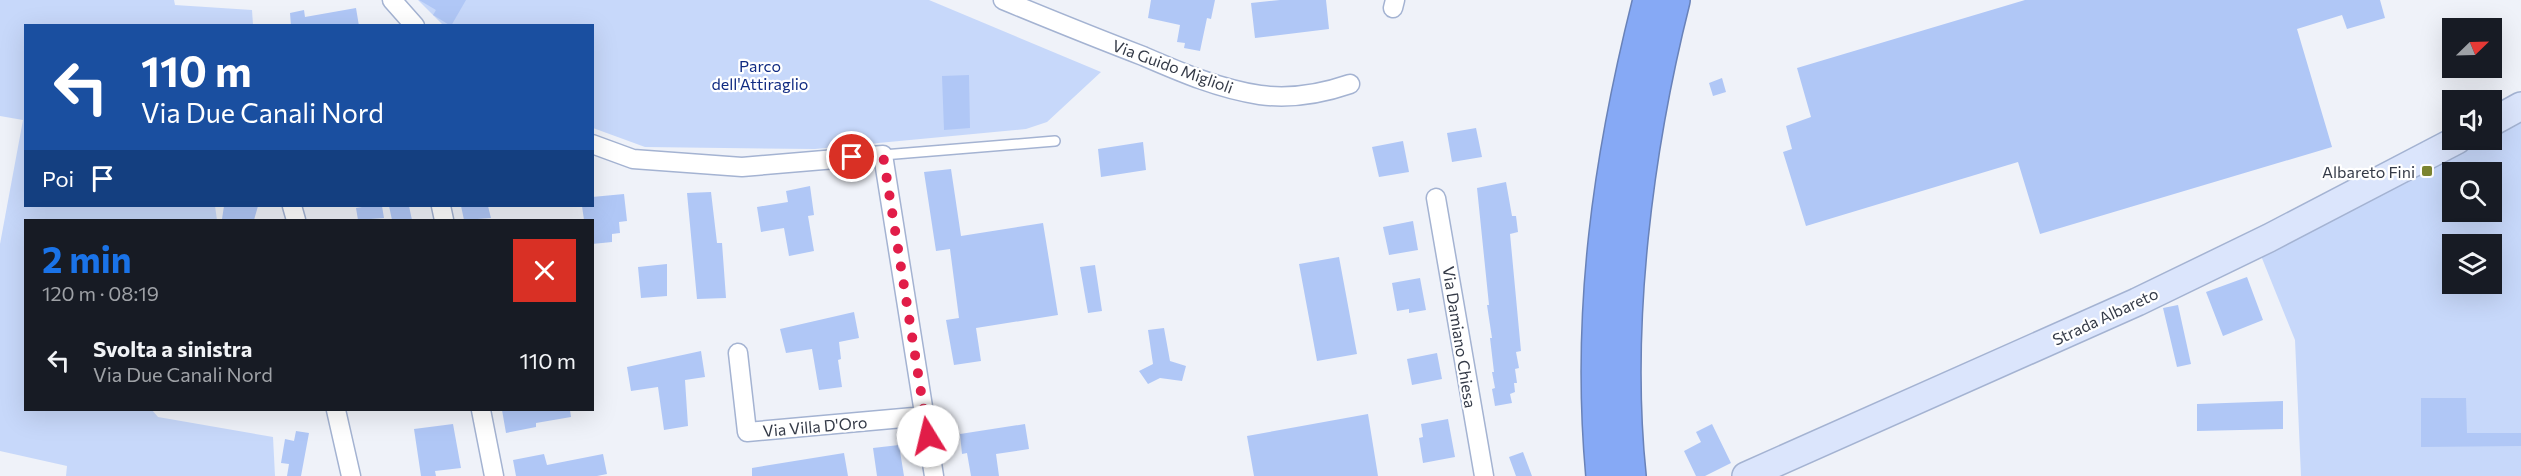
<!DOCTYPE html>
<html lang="it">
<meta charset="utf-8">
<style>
:root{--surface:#171b24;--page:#20242c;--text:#f1f3f6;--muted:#9ea1a6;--accent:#1a73e8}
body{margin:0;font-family:Commissioner,sans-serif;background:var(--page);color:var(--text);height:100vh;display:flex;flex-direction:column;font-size:22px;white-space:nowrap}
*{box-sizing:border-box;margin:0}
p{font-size:20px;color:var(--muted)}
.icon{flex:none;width:33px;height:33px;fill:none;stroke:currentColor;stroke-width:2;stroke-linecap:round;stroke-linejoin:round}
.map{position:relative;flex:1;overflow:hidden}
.panel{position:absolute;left:24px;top:219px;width:570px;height:192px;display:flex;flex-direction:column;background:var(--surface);border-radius:0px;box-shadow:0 6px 24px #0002}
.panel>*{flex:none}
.banner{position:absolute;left:24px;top:24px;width:570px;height:183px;border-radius:0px;box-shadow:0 6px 24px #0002;background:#1a4fa0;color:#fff;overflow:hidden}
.needle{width:39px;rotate:67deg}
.tools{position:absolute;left:2442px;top:18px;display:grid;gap:12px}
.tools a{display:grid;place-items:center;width:60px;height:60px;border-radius:0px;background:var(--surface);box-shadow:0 6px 24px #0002;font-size:30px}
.pin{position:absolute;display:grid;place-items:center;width:51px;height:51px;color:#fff;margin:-26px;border:3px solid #fff;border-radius:50%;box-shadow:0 2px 6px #0007}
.me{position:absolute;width:66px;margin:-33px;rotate:351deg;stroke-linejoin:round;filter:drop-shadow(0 0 4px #0008)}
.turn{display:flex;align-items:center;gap:21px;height:126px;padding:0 18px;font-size:27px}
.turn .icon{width:78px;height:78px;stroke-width:2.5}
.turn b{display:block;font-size:42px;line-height:51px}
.then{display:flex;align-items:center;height:57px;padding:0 18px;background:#0003;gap:12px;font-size:22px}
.round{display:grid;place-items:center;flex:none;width:63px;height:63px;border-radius:0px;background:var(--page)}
.head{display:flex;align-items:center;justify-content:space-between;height:102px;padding:0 18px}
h1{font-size:36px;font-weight:700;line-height:45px;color:var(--accent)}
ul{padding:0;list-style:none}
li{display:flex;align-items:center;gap:18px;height:78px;padding:0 18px}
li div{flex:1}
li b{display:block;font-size:22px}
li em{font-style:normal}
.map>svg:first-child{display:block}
.green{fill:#c7d8fa;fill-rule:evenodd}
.building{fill:#b0c7f6}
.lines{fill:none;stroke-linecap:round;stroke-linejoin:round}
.lane-casing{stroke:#a4b3d2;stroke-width:12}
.street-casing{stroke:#a4b3d2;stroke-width:21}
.secondary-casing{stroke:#a4b3d2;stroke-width:30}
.highway-casing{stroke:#6982b8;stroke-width:36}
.lane{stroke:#fff;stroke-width:9}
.street{stroke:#fff;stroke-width:18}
.secondary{stroke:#dbe5fc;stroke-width:27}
.highway{stroke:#86a9f5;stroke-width:33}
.route{stroke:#e11d48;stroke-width:10;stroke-dasharray:0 18}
.poi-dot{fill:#7c8531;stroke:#fff;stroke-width:2}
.labels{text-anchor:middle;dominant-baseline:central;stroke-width:4.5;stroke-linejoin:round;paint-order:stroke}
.park-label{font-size:16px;fill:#102b82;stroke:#fff}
.street-label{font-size:16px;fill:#343a47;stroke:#fff}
.poi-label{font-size:16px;fill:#343a47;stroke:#fff;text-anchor:end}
</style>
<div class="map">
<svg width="2521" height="476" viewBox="0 0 2521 476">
<rect width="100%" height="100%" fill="#eff2f9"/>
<!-- green -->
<path class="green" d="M0 0H174L175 5 252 10 253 25 26 26V206H215L217 220H26V410H152L158 417 273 437 275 476H66L67 466 0 451V244L23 120 0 116Z
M418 0H929L1101 72 1047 122 1026 129 815 149 645 147 593 128 592 26 443 25Z
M2521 97V476H2301L2295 340 2253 236 2452 140H2492V113ZM2452 172H2492V212H2452ZM2452 244H2492V284H2452Z"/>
<!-- building -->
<path class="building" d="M419 0H466L451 26 433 15 436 10Z
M1151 0H1215L1211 19 1207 18 1200 51 1184 48 1185 43 1177 42 1180 25 1148 18Z
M1280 0H1326L1329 29 1255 38 1251 3Z
M2025 0H2380L2385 18 2347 29 2342 15 2297 29 2332 147 2040 234 2018 162 1806 226 1783 152 1792 149 1786 126 1811 117 1797 68Z
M356 8 359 26H291L290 13 304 10 305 17Z
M969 75 970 128 944 130 942 76Z
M1722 78 1726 92 1713 96 1709 83Z
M1476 128 1482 157 1452 162 1447 133Z
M1403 141 1409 172 1379 177 1372 147Z
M1143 142 1146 170 1101 177 1098 149Z
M951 169 961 236 1043 223 1058 315 976 328 981 361 954 365 946 320 959 318 950 249 936 251 924 172Z
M1506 182 1512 216H1516L1518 232 1510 234 1521 351 1516 352 1519 368 1515 369 1517 383H1514L1515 392 1510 394 1512 403 1495 406 1492 389 1495 388 1492 372H1494L1490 338H1492L1487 305H1489L1477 188Z
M810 186 814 215 808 216 814 251 789 256 784 228 761 232 757 207 788 202 786 191Z
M711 192 717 243H722L726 298 697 299 687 193Z
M624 194 627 221 619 222 620 233 612 234V242L592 244V220H584L582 206H592V197Z
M224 206H258L254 220 222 219Z
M368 206H382L384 218 358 220 356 208Z
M389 206H409L412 220H392Z
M461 206H488L491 218 464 220Z
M1413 221 1418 250 1389 255 1383 227Z
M1339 257 1357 354 1317 361 1299 264Z
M667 264V296L641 298 638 267Z
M1095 265 1102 311 1088 313 1080 267Z
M2247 277 2263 320 2223 336 2206 292Z
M1420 278 1426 310 1409 313V309L1397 311 1392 283Z
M2178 305 2191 364 2177 367 2163 308Z
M854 312 859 338 839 342 841 359 838 360 842 387 819 390 812 349 786 353 780 329Z
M1164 328 1170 361 1186 366 1182 381 1160 378 1148 384 1139 371 1153 364 1148 330Z
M701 351 705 377 685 380 688 426 664 430 658 387 631 391 627 367Z
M1437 353 1442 379 1412 385 1407 359Z
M2421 398H2466L2467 433H2521V446L2421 447Z
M2283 401V429L2197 431V404Z
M502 410H570L571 417 536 423V427L506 433Z
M1368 414 1378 476H1254L1247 436Z
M1448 419 1455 457 1423 463 1419 438 1423 437 1421 424Z
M453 424 461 468 435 471 436 476H421L414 429Z
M1025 424 1029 449 996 454 999 476H971L967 453 962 454 960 434Z
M1712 424 1731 463 1705 476H1696L1684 451 1701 442 1696 432Z
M296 431 309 433 301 476H287L289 464 281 463 285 439 294 441Z
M899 445 904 476H877L873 448Z
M1523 452 1532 476H1516L1509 457Z
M844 453 848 476H752V468Z
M544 454 547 465 603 454 607 474 597 476H516L513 460Z"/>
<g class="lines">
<defs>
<path id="lane" d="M883 155 1055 141"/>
<path id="street" d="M392 0 415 26
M1003 0C1049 19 1096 38 1143 56 1180 72 1219 89 1260 95 1290 99 1321 94 1350 84
M1393 8 1395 0
M592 144 633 159 742 167 883 155 934 476
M1436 198 1484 476
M292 206 296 220
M441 206 444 220
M738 353 747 432 925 416
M336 410 351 476
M481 410 494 476"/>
<path id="secondary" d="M2492 122 2521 106
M1746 476 2137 302 2269 238 2457 140"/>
<path id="highway" d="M1603 476C1588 312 1610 159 1650 0
M1629 476C1613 324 1636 147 1673 0"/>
</defs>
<!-- lane casing -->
<use href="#lane" class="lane-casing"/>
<!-- street casing -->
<use href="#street" class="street-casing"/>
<!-- secondary casing -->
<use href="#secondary" class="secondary-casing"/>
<!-- highway casing -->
<use href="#highway" class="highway-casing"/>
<!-- lane -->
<use href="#lane" class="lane"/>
<!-- street -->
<use href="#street" class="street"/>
<!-- secondary -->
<use href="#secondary" class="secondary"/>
<!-- highway -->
<use href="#highway" class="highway"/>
</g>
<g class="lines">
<!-- route -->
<path class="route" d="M852 157 883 155 928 436"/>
</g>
<!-- markers -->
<rect class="poi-dot" x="2421" y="165" width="12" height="12" rx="3"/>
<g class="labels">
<!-- park labels -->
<g class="park-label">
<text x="760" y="65">Parco<tspan x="760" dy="18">dell'Attiraglio</tspan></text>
</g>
<!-- street labels -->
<g class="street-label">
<text transform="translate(1173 66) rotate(20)">Via Guido Miglioli</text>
<text transform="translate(2105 316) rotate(-25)">Strada Albareto</text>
<text transform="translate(1460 337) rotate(81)">Via Damiano Chiesa</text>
<text transform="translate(815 426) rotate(-5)">Via Villa D'Oro</text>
</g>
<!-- poi labels -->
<g class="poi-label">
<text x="2415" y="171">Albareto Fini</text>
</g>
</g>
</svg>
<div class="tools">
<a><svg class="needle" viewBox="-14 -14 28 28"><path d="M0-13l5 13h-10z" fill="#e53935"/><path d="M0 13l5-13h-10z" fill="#9ea1a6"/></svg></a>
<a><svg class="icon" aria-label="sound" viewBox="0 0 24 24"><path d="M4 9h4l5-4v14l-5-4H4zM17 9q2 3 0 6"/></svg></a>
<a><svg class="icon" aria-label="search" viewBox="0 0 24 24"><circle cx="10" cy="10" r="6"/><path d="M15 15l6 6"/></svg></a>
<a><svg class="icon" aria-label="layers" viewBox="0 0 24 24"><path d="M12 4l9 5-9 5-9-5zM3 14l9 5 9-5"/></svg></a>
</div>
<div class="pin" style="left:852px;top:157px;background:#d93025"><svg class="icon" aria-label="arrive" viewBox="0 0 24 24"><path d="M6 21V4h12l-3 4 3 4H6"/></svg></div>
<svg class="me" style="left:928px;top:436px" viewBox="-20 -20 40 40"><circle r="19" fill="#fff"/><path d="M0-13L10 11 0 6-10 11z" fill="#e11d48"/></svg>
<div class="banner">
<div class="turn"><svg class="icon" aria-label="left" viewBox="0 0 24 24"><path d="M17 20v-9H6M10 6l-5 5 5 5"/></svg><div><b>110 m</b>Via Due Canali Nord</div></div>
<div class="then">Poi<svg class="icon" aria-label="arrive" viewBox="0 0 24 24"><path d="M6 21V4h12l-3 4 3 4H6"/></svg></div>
</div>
<section class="panel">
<div class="head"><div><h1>2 min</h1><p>120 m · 08:19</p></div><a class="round" style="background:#d93025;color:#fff"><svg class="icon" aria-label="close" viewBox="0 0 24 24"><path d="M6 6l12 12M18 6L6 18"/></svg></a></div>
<ul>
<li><svg class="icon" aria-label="left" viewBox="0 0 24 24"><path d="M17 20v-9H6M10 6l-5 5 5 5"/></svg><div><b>Svolta a sinistra</b><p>Via Due Canali Nord</p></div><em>110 m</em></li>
</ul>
</section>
</div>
